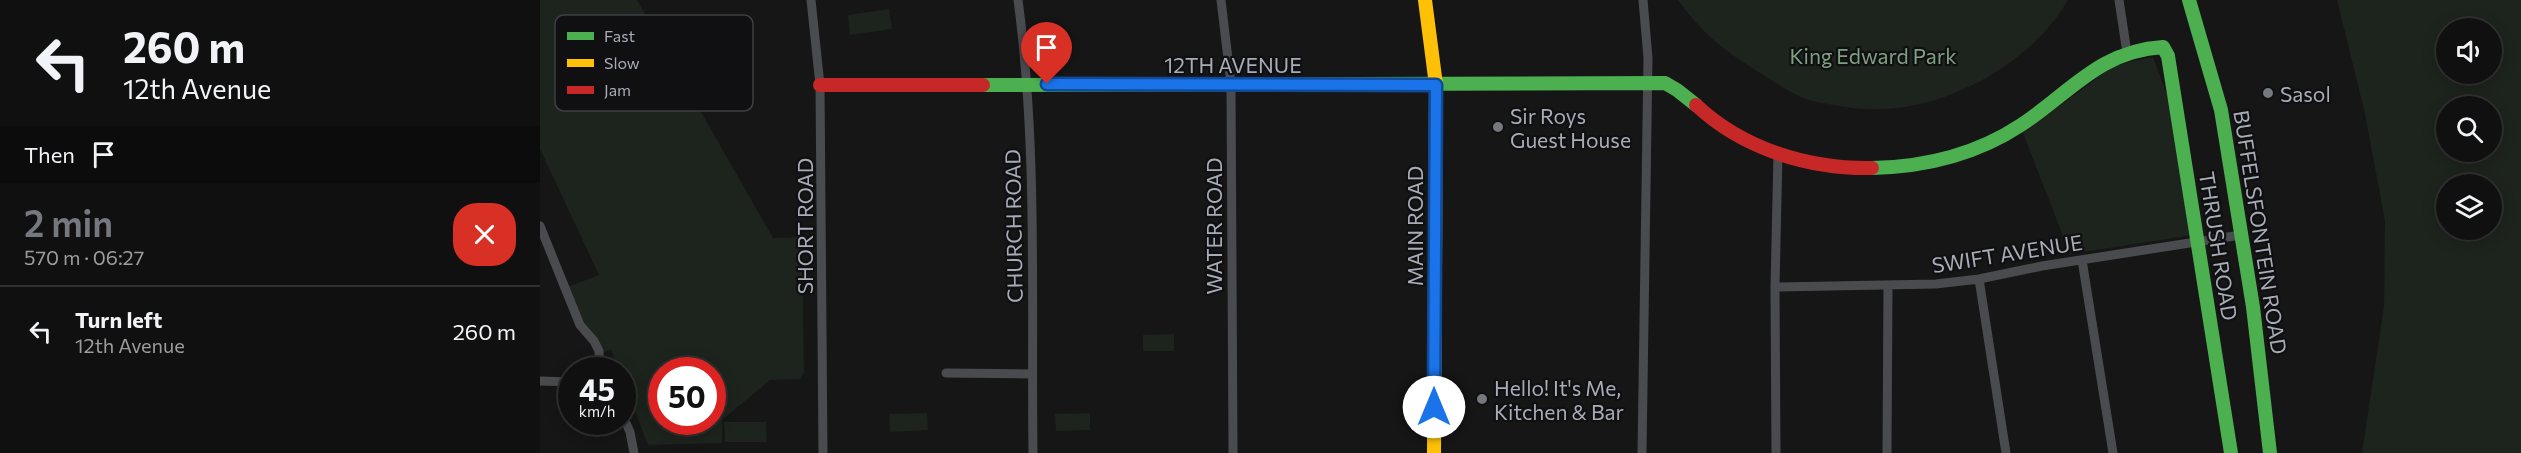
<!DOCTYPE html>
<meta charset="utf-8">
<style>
:root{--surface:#101010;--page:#191919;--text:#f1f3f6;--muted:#9c9d9f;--line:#303030;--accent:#75787e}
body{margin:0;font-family:Commissioner,sans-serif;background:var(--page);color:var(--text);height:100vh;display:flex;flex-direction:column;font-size:22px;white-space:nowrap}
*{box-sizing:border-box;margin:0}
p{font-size:20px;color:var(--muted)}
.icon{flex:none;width:33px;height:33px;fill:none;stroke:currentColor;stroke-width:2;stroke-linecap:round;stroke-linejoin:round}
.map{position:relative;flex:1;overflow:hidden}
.drawer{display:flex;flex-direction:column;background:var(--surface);width:540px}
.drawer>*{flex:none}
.banner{background:#101010;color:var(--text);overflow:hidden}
.controls{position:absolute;left:1896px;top:18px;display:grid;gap:12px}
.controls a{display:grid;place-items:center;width:66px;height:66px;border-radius:50%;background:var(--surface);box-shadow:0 3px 15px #0003,0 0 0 2px var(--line);font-size:30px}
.speed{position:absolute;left:18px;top:357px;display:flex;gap:12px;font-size:30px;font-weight:700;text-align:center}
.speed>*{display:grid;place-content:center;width:78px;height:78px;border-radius:50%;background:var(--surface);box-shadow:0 3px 15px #0003,0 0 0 2px var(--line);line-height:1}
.speed small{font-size:15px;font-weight:400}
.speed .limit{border:9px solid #d22;background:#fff;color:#111}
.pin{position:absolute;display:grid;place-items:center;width:51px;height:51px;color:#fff;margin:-62px -26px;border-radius:50% 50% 50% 0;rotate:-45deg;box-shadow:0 0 6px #0007}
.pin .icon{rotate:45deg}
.me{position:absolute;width:66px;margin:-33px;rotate:0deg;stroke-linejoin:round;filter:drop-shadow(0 0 4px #0008)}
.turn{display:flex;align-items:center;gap:21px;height:126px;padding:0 24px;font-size:27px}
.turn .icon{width:78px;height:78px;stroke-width:2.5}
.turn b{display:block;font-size:42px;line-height:51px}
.then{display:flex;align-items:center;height:57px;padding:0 24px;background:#0003;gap:12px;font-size:22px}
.round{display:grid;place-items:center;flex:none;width:63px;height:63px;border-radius:24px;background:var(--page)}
.summary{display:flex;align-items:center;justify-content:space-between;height:102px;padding:0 24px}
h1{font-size:36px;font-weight:600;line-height:45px;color:var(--accent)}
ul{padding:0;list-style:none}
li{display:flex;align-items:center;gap:18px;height:90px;padding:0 24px;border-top:2px solid var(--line)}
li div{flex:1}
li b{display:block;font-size:22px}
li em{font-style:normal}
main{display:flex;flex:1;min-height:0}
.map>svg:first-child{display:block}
.green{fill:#1d231d;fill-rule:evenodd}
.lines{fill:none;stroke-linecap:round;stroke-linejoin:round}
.street{stroke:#4a4b4f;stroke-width:9}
.fast{stroke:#4caf50;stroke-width:14}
.slow{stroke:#ffc107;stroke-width:14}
.jam{stroke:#c62828;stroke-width:14}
.route-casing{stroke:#114b97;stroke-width:15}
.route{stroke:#1a73e8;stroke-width:10}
.poi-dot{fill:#75787e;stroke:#101012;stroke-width:2}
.labels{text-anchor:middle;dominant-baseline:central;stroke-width:4.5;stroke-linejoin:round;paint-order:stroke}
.park-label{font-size:21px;fill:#80a082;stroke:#101012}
.street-label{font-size:21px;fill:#a8acb6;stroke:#101012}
.poi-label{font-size:21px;fill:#a8acb6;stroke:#101012;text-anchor:start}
.key{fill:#101012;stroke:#3e3f43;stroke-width:1.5}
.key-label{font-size:16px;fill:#a8acb6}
</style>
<main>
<section class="drawer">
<div class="banner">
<div class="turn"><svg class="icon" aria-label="left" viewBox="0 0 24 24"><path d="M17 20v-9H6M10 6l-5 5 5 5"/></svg><div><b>260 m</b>12th Avenue</div></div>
<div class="then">Then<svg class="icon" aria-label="arrive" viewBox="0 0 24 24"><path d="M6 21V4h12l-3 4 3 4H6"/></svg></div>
</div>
<div class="summary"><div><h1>2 min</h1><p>570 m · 06:27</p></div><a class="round" style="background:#d93025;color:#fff"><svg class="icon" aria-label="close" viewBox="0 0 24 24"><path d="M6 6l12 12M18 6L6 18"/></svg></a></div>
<ul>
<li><svg class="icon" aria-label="left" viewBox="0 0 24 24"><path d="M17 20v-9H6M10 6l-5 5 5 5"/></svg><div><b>Turn left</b><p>12th Avenue</p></div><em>260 m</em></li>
</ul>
</section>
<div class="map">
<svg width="1981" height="453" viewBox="0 0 1981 453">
<rect width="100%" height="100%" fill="#161616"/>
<!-- green -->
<path class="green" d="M0 0H97L233 238 262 237 264 373 260 379 230 380 182 420V443L108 445 83 380 82 370H79L71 350 60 353 43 329 25 288 59 275 0 149ZM122 370H172V422H122Z
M1138 0H1528C1510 32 1478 60 1446 78 1396 105 1350 116 1293 105 1284 103 1274 102 1266 99 1248 92 1231 80 1215 70 1180 47 1163 34 1138 0Z
M1797 0H1981V453H1822L1844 306 1845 221 1825 114ZM1906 28H1952V74H1906ZM1906 106H1952V152H1906ZM1906 184H1952V230H1906Z
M349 9 352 29 310 35 308 15Z
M1613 57 1632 108 1653 235 1530 254 1483 133 1575 65Z
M634 334V351H603V335Z
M387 413 388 430 350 432 349 414Z
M550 413V430L516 431 515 414Z
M184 422H226L227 442H185Z"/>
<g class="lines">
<!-- street -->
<path class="street" d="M271 0 280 85 283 453
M478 0C498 149 491 303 493 453
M681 0 691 84 693 453
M1579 0 1587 53
M0 226 40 325 54 341 59 351 60 370
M1542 260 1573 453
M1439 279 1466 453
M1235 287 1396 284 1439 279 1502 266 1701 235
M406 373 492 374
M0 381 32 382
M82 414 90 432 94 453
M1102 453 1108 58 1103 0
M1236 453 1235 287 1238 153
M1347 453 1348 285"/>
<!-- fast -->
<path class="fast" d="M1649 0 1681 110 1713 307 1730 453
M443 85 1125 83 1137 90 1156 105
M1332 168C1384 167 1437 154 1481 125 1530 93 1559 51 1623 47L1628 56 1691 453"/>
<!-- slow -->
<path class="slow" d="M885 0 896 85 894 453"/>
<!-- jam -->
<path class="jam" d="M280 85H443
M1156 105C1203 149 1268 169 1332 168"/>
</g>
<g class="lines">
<defs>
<path id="route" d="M507 84 896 85 894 407"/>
</defs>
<!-- route casing -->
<use href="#route" class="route-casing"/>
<!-- route -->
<use href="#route" class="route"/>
</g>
<!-- markers -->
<g class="poi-dot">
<circle cx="1728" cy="93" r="6"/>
<circle cx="958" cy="127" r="6"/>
<circle cx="942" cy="399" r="6"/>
</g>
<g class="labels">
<!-- park labels -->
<g class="park-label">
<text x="1333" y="55">King Edward Park</text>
</g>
<!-- street labels -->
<g class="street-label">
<text x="693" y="64">12TH AVENUE</text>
<text transform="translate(264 226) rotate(-90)">SHORT ROAD</text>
<text transform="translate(473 226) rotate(-91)">CHURCH ROAD</text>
<text transform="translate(673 226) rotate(-90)">WATER ROAD</text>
<text transform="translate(874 226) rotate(-90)">MAIN ROAD</text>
<text transform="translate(1721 232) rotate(81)">BUFFELSFONTEIN ROAD</text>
<text transform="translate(1679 246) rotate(81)">THRUSH ROAD</text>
<text transform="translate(1467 253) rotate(-9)">SWIFT AVENUE</text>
</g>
<!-- poi labels -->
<g class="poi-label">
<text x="1740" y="93">Sasol</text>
<text x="970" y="115">Sir Roys<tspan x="970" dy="24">Guest House</tspan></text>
<text x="954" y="387">Hello! It's Me,<tspan x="954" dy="24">Kitchen &amp; Bar</tspan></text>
</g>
</g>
<!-- legend -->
<rect x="15" y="15" width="198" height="96" rx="9" class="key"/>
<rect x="27" y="32" width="27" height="8" fill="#4caf50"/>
<rect x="27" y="59" width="27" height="8" fill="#ffc107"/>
<rect x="27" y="86" width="27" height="8" fill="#c62828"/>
<g class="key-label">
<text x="64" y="42">Fast</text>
<text x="64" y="69">Slow</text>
<text x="64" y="96">Jam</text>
</g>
</svg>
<div class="controls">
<a><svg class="icon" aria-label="sound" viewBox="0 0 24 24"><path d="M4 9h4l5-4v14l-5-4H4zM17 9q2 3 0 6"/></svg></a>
<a><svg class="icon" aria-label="search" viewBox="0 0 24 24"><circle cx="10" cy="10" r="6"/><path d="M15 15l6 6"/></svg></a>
<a><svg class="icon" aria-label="layers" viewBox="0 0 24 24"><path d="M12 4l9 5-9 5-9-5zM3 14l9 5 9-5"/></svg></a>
</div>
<div class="speed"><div>45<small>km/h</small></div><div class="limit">50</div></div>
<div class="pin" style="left:507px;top:84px;background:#d93025"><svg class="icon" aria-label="arrive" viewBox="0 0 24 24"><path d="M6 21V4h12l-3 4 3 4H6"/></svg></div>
<svg class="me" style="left:894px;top:407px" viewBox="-20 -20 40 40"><circle r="19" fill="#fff"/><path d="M0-13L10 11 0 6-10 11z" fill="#1a73e8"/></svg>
</div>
</main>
